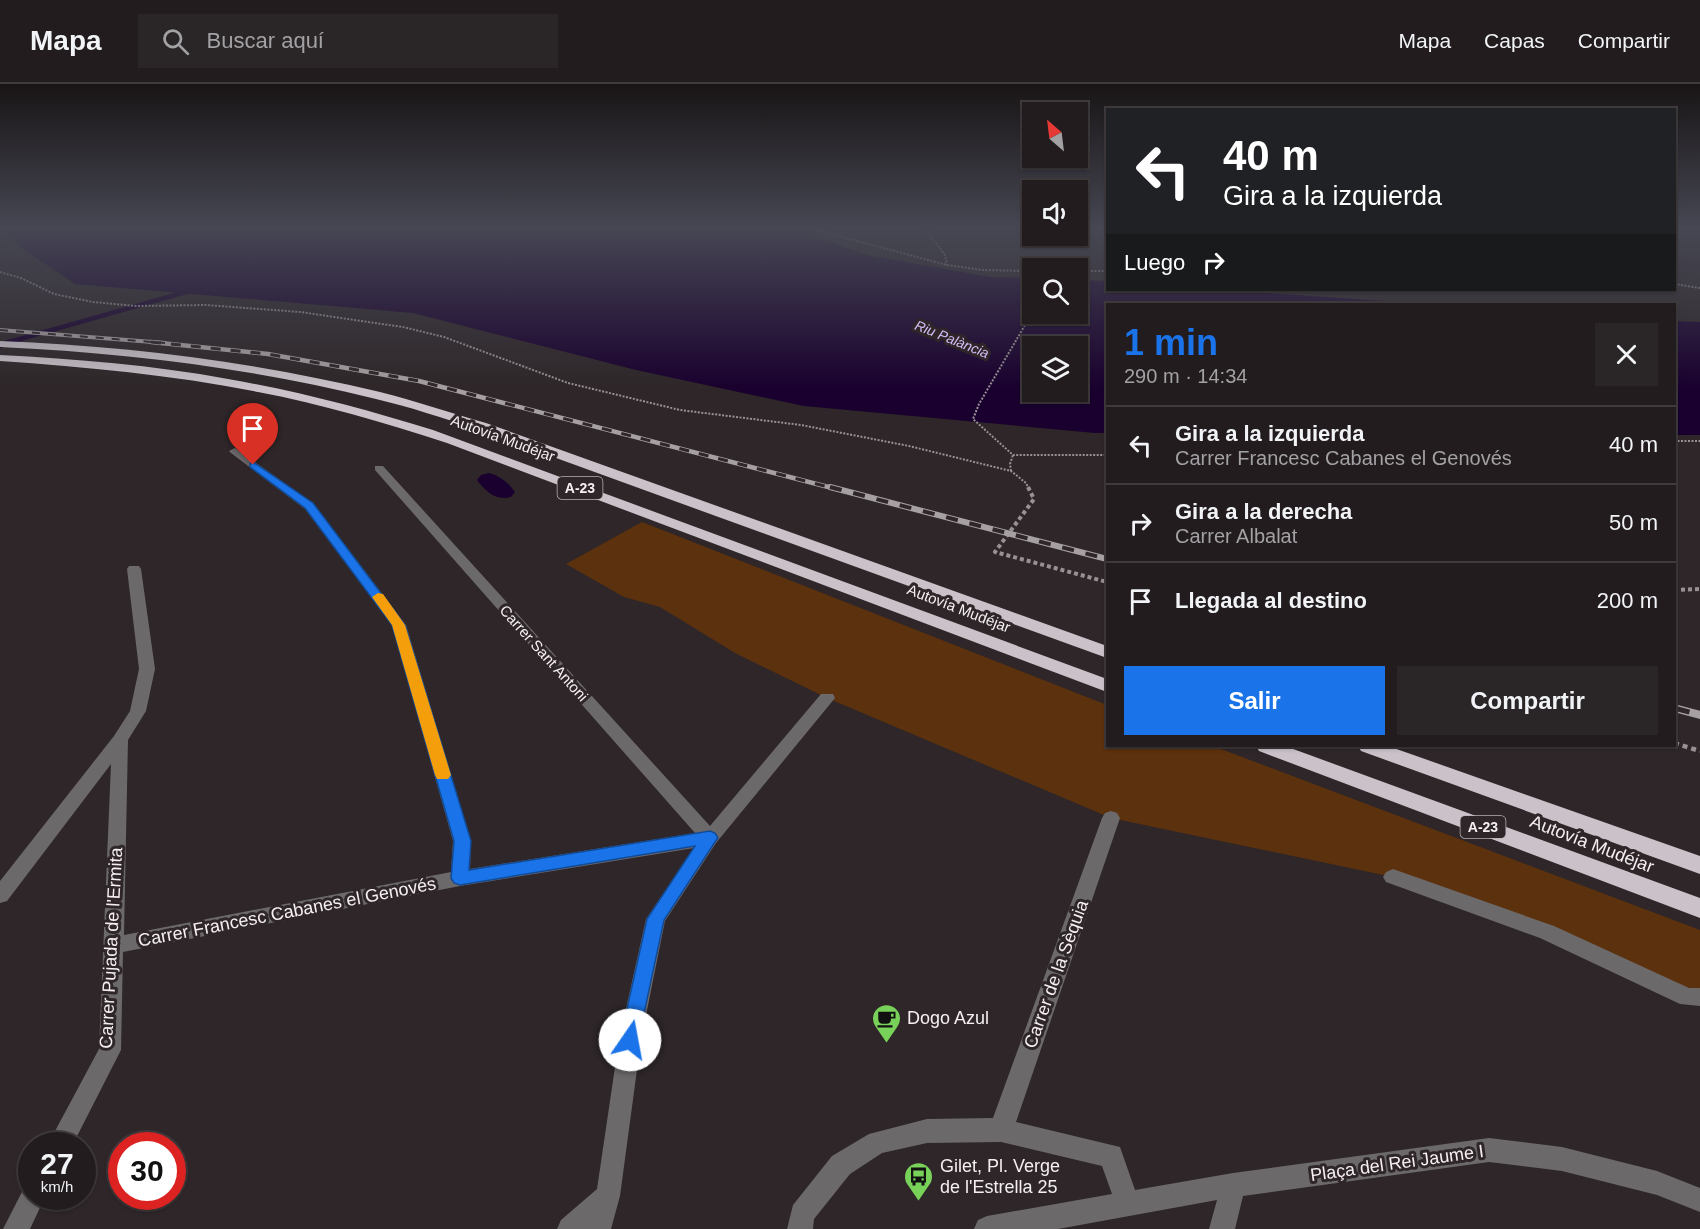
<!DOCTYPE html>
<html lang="es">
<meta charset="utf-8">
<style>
:root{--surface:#221c1e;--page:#2a2527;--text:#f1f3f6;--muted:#a2a1a4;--line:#3f3a3c;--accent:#1a73e8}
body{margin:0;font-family:Arial,sans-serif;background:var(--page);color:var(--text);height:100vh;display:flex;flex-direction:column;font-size:22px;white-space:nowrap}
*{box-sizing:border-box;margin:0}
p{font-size:20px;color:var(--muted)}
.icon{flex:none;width:33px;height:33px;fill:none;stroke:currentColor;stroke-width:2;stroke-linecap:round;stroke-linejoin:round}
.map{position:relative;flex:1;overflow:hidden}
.sheet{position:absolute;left:1106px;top:219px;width:570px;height:444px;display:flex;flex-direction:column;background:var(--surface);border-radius:0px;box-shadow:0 2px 4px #0004,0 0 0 2px var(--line)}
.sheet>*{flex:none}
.top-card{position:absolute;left:1106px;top:24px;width:570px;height:183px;border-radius:0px;box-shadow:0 2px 4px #0004,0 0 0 2px var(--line);background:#202124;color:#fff;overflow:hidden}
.needle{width:39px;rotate:332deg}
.controls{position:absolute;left:1022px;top:18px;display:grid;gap:12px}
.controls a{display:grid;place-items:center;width:66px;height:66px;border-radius:0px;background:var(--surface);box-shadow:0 2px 4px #0004,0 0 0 2px var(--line);font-size:30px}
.speed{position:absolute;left:18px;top:1048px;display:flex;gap:12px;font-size:30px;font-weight:700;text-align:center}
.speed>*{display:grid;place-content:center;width:78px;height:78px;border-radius:50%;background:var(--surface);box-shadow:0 2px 4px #0004,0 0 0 2px var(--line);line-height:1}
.speed small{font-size:15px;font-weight:400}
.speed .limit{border:9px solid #d22;background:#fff;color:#111}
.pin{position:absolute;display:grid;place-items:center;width:51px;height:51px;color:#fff;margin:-62px -26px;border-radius:50% 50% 50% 0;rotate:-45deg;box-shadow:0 0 6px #0007}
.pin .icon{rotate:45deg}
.me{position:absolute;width:66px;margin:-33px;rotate:12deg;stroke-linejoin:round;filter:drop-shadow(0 0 4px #0008)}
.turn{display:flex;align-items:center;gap:21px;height:126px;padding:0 18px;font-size:27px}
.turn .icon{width:78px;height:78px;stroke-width:2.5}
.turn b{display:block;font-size:42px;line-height:51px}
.then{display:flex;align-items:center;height:57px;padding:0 18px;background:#0003;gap:12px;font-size:22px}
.round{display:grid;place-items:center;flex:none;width:63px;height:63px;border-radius:0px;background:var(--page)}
.overview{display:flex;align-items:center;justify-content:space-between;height:102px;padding:0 18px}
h1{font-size:36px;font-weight:700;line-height:45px;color:var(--accent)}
.primary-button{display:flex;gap:12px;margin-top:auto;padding:12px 18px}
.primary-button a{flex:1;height:69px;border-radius:0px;background:var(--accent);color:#fff;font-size:24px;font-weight:700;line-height:69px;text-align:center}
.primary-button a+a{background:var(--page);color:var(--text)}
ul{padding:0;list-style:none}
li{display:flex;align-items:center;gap:18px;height:78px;padding:0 18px;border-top:2px solid var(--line)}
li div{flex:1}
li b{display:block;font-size:22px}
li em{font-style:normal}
header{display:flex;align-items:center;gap:36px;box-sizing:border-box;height:84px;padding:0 30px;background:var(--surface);border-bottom:2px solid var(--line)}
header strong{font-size:28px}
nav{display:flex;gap:33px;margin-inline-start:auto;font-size:21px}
.search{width:420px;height:54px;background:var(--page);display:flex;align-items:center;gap:15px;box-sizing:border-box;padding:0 21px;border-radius:0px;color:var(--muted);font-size:22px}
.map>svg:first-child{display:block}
.green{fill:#5c310d}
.water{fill:#19002e;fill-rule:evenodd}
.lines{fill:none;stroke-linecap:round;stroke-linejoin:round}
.stream-far1{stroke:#19002e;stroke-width:4.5}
.stream{stroke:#19002e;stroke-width:6}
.canal{fill:#19002e;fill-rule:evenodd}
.path-far2{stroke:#989193;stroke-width:2;stroke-dasharray:2 1.5;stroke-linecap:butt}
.path-far1{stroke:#989193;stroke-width:4;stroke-dasharray:4 3;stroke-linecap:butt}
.path{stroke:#989193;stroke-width:4.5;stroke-dasharray:5 4;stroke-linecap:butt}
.minor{fill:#6c696b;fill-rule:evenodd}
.highway{fill:#cac2c8;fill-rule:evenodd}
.rail-far3-casing{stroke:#a7a0a2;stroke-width:4}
.rail-far2-casing{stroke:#a7a0a2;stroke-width:4.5}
.rail-far1-casing{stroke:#a7a0a2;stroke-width:6}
.rail-casing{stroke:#a7a0a2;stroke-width:8}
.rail-far3{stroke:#2e2628;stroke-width:2;stroke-dasharray:8;stroke-linecap:butt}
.rail-far2{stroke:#2e2628;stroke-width:3;stroke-dasharray:10;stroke-linecap:butt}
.rail-far1{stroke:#2e2628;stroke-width:4;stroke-dasharray:12;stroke-linecap:butt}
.rail{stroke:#2e2628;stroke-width:5;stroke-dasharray:16;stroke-linecap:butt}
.route{fill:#1a73e8;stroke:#114b97;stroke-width:1.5}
.slow{fill:#f59e0b}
.labels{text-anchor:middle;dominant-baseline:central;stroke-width:6;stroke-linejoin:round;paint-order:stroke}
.far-water-label{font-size:14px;font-style:italic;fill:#d7bdf8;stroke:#2e2628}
.shield{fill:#2e2628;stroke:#b9b3b5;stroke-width:1.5}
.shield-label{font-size:14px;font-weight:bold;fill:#f5eff1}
.street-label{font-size:15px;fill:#f5eff1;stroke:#2e2628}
.near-street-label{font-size:18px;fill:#f5eff1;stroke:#2e2628}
.near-poi-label{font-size:18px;fill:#f5eff1;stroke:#2e2628;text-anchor:start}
</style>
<header>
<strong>Mapa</strong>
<div class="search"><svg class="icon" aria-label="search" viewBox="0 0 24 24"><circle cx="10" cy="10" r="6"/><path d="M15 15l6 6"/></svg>Buscar aquí</div>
<nav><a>Mapa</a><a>Capas</a><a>Compartir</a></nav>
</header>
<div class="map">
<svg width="1700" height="1145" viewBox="0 0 1700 1145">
<rect width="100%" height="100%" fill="#2e2628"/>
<!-- green -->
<path class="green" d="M642 438 1107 621V662H1213L1700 846V913L1393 793 1111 734 827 614 735 569 660 523 624 513 566 480Z"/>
<!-- water -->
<path class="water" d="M3 145H794L867 171 990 193 1032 194V230H1077V196L1107 197V206H1223L1429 220H1107V349H1095L804 322 636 286 413 229 75 200 20 163ZM1032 262H1077V308H1032Z
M1674 237 1700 238V351H1674Z"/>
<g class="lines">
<!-- stream-far1 -->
<path class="stream-far1" d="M6 259 193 206"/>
<!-- stream -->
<path class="stream" d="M0 261 12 258"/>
<!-- canal -->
<path class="canal" d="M489 389C500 392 509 399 515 408L511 413C496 417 486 408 477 396L481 391Z"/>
<!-- path-far2 -->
<path class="path-far2" d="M812 145 947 181 982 186 1032 187
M925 145 945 171 947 181
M1077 187H1107
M0 188 21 194 54 210 93 218 136 222 206 221 300 228 403 243 444 253 568 299 680 326 801 341 909 362 1011 387 1026 399 1029 405
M1674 200 1700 204
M1032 229 979 320 973 335 1013 371H1107
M1674 357H1700
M1011 387 1010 380 1013 371"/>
<!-- path-far1 -->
<path class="path-far1" d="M1028 403 1034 415 995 468 1107 498
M1674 506 1700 505"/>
<!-- path -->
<path class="path" d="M1674 659 1700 667"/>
<!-- minor -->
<path class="minor" d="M235 364 313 419 406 541 471 757 470 785 695 749 375 386V382H383L710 742 821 610H833L835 614 716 759 665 837 641 956 620 1112 611 1145H557L561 1136 597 1105 619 956 646 835 694 764 460 802 123 868 121 966 72 1062H47L99 965 111 680 7 817 0 819V797L114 652 130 627 139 585 127 485 129 482H139L141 485 155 585 146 627 128 656 124 851 451 788 453 757 392 541 305 425 231 369 229 367Z
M1111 727 1117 729 1120 734 1016 1038 1120 1063 1135 1106 1233 1089 1489 1054 1562 1063 1657 1087 1700 1104V1128L1657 1111 1562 1087 1489 1078 1243 1112 1235 1145H1209L1217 1116 1058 1145H974L978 1136 987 1132 1112 1110 1102 1082 1001 1058 927 1059 882 1069 850 1090 814 1135 813 1145H787L793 1121 832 1072 869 1050 927 1035 993 1034 1102 734 1105 729Z
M1393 785 1554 842 1689 904H1700V922L1680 920 1540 854 1386 798 1383 793 1386 788Z
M32 1101V1113H45L30 1145H3L24 1104Z"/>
<!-- highway -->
<path class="highway" d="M0 257C129 262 255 278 380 308 416 317 451 329 486 339L1107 562V574L476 345C443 334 410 323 376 315 252 284 127 269 0 263Z
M0 271C76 275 153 281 228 295 297 307 365 325 433 346L1107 595V608L447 359C385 339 322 320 258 308 173 291 87 283 0 277Z
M1256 662H1285L1700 814V834L1259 667Z
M1358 662H1388L1700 772V790L1361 667Z"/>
<defs>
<path id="rail-far3" d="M0 246 165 259"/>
<path id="rail-far2" d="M151 258 268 270 419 297 836 405"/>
<path id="rail-far1" d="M830 403 1107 475"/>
<path id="rail" d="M1674 624 1700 631"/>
</defs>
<!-- rail-far3 casing -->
<use href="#rail-far3" class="rail-far3-casing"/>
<!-- rail-far2 casing -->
<use href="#rail-far2" class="rail-far2-casing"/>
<!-- rail-far1 casing -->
<use href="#rail-far1" class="rail-far1-casing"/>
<!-- rail casing -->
<use href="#rail" class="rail-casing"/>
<!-- rail-far3 -->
<use href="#rail-far3" class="rail-far3"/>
<!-- rail-far2 -->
<use href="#rail-far2" class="rail-far2"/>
<!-- rail-far1 -->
<use href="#rail-far1" class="rail-far1"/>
<!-- rail -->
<use href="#rail" class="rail"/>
</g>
<!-- sky -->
<linearGradient id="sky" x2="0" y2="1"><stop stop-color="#191516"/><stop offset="0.47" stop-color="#464753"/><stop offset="1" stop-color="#464753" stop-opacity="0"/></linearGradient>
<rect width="1700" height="306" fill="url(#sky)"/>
<!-- route -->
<path class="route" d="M253 378 313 419 405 541 471 757 469 786 710 747 715 749 718 754 715 758 664 836 637 962 630 965 623 962 620 956 647 835 695 762 460 801 454 799 451 794 454 757 392 541 305 424 250 383V379Z"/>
<!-- slow -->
<path class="slow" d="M378 509 383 510 405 541 451 691 448 695H437L435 691 392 541 372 513Z"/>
<!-- icons -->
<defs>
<symbol id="cafe-pin" viewBox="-11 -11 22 30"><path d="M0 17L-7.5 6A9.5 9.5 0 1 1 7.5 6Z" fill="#78d158" stroke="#2e2628"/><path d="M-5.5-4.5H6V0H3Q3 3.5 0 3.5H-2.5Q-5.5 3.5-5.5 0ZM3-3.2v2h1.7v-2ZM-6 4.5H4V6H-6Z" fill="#111"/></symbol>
<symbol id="bus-pin" viewBox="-11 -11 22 30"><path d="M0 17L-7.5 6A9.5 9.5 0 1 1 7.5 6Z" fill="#78d158" stroke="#2e2628"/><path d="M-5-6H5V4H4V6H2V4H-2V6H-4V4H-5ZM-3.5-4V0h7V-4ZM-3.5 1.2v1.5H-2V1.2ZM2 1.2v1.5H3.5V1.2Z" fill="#111"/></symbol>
</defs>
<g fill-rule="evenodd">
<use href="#cafe-pin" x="870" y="918" width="33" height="45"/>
<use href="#bus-pin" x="902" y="1076" width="33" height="45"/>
</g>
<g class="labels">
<!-- far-water labels -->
<g class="far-water-label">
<text transform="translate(952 255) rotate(22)">Riu Palància</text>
</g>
<!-- shield labels -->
<g class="shield">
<rect x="557.5" y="393" width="45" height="22" rx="4.5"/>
<rect x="1460.5" y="732" width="45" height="22" rx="4.5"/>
</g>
<g class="shield-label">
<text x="580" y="404">A-23</text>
<text x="1483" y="743">A-23</text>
</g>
<!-- street labels -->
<g class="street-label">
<text transform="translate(503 354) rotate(20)">Autovía Mudéjar</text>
<text transform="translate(959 524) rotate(21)">Autovía Mudéjar</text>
<text transform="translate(544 569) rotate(48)">Carrer Sant Antoni</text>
</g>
<!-- near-street labels -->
<g class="near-street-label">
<text transform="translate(1592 760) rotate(21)">Autovía Mudéjar</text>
<text transform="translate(287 828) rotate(-11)">Carrer Francesc Cabanes el Genovés</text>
<text transform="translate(111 864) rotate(-87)">Carrer Pujada de l'Ermita</text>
<text transform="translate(1056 890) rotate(-70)">Carrer de la Sèquia</text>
<text transform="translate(1397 1079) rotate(-8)">Plaça del Rei Jaume I</text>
</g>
<!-- near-poi labels -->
<g class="near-poi-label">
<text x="907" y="934">Dogo Azul</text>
<text x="940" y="1082">Gilet, Pl. Verge<tspan x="940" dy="21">de l'Estrella 25</tspan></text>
</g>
</g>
</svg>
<div class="controls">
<a><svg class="needle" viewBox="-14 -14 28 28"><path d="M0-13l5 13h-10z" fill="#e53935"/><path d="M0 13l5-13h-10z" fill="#a2a1a4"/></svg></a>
<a><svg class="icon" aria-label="sound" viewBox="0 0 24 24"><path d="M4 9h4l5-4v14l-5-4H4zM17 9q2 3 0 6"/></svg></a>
<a><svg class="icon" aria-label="search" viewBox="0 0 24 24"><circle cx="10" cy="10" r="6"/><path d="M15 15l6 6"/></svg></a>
<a><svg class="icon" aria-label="layers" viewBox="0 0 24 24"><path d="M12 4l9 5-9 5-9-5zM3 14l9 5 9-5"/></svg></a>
</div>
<div class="speed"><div>27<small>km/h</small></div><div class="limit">30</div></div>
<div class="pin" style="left:253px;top:381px;background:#d93025"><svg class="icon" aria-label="arrive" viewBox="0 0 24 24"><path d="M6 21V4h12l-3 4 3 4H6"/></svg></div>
<svg class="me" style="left:630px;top:956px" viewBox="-20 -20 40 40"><circle r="19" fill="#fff"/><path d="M0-13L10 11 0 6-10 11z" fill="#1a73e8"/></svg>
<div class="top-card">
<div class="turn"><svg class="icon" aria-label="left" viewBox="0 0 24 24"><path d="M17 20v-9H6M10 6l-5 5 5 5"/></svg><div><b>40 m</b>Gira a la izquierda</div></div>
<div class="then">Luego<svg class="icon" aria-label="right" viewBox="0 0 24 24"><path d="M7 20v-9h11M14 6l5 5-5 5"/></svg></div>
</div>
<section class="sheet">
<div class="overview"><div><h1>1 min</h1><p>290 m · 14:34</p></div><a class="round"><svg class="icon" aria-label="close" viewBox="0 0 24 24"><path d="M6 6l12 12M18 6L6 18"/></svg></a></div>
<ul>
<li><svg class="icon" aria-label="left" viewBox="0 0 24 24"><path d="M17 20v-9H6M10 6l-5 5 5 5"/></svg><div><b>Gira a la izquierda</b><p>Carrer Francesc Cabanes el Genovés</p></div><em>40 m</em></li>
<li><svg class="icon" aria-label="right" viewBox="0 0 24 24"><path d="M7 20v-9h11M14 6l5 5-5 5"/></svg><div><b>Gira a la derecha</b><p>Carrer Albalat</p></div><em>50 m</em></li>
<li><svg class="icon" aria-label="arrive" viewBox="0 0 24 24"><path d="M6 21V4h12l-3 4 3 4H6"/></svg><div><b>Llegada al destino</b></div><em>200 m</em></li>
</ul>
<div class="primary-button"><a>Salir</a><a>Compartir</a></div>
</section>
</div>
